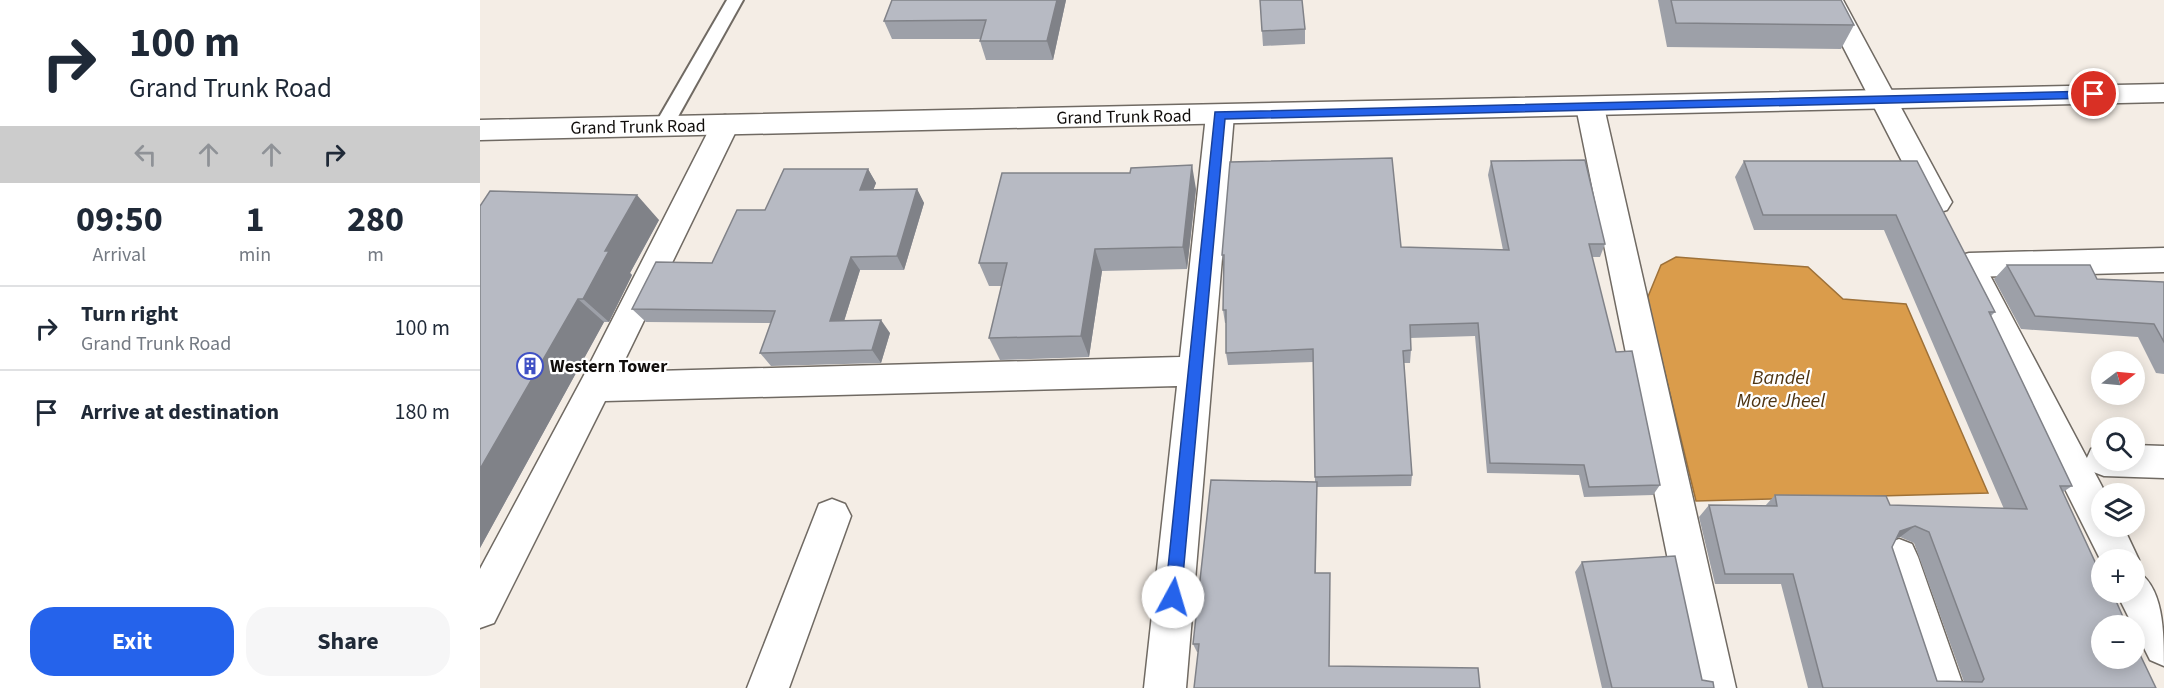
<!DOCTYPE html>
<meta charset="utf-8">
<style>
:root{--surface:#fff;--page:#f6f6f7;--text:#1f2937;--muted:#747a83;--line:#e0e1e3;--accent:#2563eb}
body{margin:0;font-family:"Source Sans 3",sans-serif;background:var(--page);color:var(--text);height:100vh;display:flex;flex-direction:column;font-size:22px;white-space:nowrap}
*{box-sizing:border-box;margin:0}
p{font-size:20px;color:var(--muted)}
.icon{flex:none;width:33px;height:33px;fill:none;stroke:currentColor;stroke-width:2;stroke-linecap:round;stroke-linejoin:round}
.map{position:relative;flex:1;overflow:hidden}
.sheet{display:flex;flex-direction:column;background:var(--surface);width:480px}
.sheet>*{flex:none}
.top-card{background:#fff;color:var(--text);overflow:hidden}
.needle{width:39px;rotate:74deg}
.tools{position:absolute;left:1611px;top:351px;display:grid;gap:12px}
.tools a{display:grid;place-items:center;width:54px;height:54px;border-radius:50%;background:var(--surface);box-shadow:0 3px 15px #0003;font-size:30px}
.pin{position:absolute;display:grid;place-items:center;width:51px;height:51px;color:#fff;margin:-26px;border:3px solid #fff;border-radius:50%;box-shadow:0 2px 6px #0007}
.me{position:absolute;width:66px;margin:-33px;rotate:6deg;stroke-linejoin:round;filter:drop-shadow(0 0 4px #0008)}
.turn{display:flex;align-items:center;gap:21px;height:126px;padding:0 30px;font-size:27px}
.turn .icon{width:78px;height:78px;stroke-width:2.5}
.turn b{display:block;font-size:42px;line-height:51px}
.lanes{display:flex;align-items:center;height:57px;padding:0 30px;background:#0003;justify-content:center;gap:30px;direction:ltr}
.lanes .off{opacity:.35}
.eta{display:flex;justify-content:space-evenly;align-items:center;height:102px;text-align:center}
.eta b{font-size:36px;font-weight:700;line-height:42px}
.primary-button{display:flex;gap:12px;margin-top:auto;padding:12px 30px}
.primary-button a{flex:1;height:69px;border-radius:24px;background:var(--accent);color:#fff;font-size:24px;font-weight:700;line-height:69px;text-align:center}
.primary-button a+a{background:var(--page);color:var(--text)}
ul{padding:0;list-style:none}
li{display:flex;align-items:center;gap:18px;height:84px;padding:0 30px;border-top:2px solid var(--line)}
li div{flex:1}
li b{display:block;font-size:22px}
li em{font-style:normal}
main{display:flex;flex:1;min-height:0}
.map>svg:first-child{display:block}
.water{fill:#da9c4b;stroke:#9e7138;stroke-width:1.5}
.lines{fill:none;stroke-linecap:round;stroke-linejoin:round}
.service-casing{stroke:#706a63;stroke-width:4}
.minor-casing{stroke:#706a63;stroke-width:3}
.tertiary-casing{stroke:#706a63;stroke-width:3}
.primary-casing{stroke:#706a63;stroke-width:3}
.service{fill:#fff;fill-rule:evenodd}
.minor{fill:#fff;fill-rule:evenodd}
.tertiary{fill:#fff;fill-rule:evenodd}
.primary{fill:#fff;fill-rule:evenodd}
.wall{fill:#9da0a8;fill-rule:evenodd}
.shaded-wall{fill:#808288}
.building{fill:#b7bac3;stroke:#808288;stroke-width:1.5;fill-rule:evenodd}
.route{fill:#2563eb;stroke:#184099;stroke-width:1.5}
.labels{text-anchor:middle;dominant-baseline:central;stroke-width:4.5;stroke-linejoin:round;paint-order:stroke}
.street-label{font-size:18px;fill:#110e0c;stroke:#fff}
.poi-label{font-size:18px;font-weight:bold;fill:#110e0c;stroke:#fff;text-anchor:start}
.water-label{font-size:20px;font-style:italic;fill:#4e3412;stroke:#fff}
</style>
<main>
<section class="sheet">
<div class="top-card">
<div class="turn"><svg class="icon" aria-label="right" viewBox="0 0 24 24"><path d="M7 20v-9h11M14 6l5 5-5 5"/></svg><div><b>100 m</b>Grand Trunk Road</div></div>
<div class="lanes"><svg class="icon off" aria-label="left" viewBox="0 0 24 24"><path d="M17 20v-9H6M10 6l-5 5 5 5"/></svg><svg class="icon off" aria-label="ahead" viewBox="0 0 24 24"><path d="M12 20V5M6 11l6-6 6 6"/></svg><svg class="icon off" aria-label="ahead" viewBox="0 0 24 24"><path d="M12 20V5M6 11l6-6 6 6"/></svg><svg class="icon" aria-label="right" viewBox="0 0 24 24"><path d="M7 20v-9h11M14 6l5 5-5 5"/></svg></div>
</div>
<div class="eta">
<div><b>09:50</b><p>Arrival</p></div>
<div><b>1</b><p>min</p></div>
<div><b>280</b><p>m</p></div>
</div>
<ul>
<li><svg class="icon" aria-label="right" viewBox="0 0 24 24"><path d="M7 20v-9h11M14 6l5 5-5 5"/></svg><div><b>Turn right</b><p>Grand Trunk Road</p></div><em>100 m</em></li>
<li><svg class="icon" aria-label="arrive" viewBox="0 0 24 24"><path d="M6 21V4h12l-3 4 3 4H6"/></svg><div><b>Arrive at destination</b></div><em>180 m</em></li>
</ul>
<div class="primary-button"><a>Exit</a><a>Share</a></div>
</section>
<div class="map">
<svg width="1684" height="688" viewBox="0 0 1684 688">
<rect width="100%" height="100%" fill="#f4ede5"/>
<!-- water -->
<path class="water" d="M1196 257 1328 267 1363 299 1426 304 1508 493 1216 501 1167 299 1181 265Z"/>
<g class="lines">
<defs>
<path id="service" d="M247 0H263L190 131H176L174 126Z"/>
<path id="minor" d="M1110 98 1120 100 1124 107 1256 688H1214L1096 107 1100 100Z
M740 105 750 108 754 115 706 688H664L697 386 125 401 14 623 0 628V569L103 377 235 118 245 115 255 118 259 125 139 372 700 357 726 115 730 108Z
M1684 248V272L1489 277 1478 274 1473 265 1478 256 1489 253Z
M1622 445V460H1654V445L1684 446V478L1624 476 1611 471 1606 460 1611 449Z
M352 499 365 504 371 516 309 688H267L339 504Z
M1419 539 1432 544 1438 557 1484 688H1442L1400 557 1406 544Z"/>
<path id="tertiary" d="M1339 0H1363L1472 202 1467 210 1457 213 1447 210Z
M1494 263 1505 266 1626 494H1622V526H1643L1659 560 1655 570C1684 585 1684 633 1684 666L1670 660 1636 592H1654V560H1622V563L1478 275 1483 266Z"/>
<path id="primary" d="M1684 84V102L0 140V120Z"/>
</defs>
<!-- service casing -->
<use href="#service" class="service-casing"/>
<!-- minor casing -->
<use href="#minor" class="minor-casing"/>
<!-- tertiary casing -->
<use href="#tertiary" class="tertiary-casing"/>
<!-- primary casing -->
<use href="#primary" class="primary-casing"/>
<!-- service -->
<use href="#service" class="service"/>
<!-- minor -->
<use href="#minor" class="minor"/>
<!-- tertiary -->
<use href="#tertiary" class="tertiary"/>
<!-- primary -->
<use href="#primary" class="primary"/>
</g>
<!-- wall -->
<path class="wall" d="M412 0H586L573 60H506L500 41V39H412L404 21Z
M1178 0H1361L1374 25 1361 49 1187 47Z
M825 29V44L783 46 782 31Z
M1011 161 1125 244 1120 257H1112L1136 352 1180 485 1173 495 1104 497 1099 475 1007 473 995 336 930 338 931 350 930 363H924L932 475 931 486 837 487 836 573 849 666 1000 688 717 652 713 644 835 482 833 362 748 365 746 353V323H745L743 310 744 268 742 255 921 247 1023 250 1008 175Z
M1264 161H1437L1515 312 1511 316 1592 486 1583 492 1622 592 1676 688H1328L1301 584H1235L1219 517 1229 505 1285 506 1295 495 1410 505 1524 509 1404 230H1274L1255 177ZM1420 537 1434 543 1484 682 1457 681 1412 547 1416 538Z
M388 169 396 183 393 190 437 189 444 203 424 270H380L364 321 410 333 401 363 291 366 280 353 291 323 166 322 152 309 232 263 285 210Z
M716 189 707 269 622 271 609 357 520 360 509 338 522 286H509L499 263Z
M10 191 179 220 150 273 152 275 129 322H124L0 548Z
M1527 265 1617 279 1684 282V374L1676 373 1658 337 1541 329 1514 279Z
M1102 562 1222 680 1234 688H1122L1095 572Z"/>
<!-- shaded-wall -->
<path class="shaded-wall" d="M577 0H586L573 60 567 41Z
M712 165 716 189 707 269 703 247Z
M388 169 396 183 388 204 380 190Z
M437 189 444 203 424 270 417 256Z
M157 195 179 220 150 273 152 275 129 322 103 299 125 251Z
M615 249 622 271 609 357 601 336Z
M371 257 380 270 360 334 350 321Z
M98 299 124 322 0 548V469Z
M401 320 410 333 401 363 392 350Z
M1435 526 1420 537 1405 542 1420 531Z"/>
<!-- building -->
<path class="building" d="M412 0H577L567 41H500L506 20 404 21Z
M780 0H822L825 29 782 31Z
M1191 0H1361L1374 25 1196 23Z
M912 158 921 247 1029 250 1011 161 1105 160 1125 244H1109L1136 352 1152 351 1180 485 1109 487 1104 465 1010 463 998 323 930 325 931 350 923 351 932 475 835 477 833 349 746 353V310H743L744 255H742L750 162Z
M1264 161H1437L1515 312H1509L1592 486H1580L1622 577V592H1628L1632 601H1636L1647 626H1622V658H1654V642L1676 688H1343L1313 574H1245L1229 505 1297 506 1295 495 1406 496 1410 505 1547 509 1416 215H1283ZM1435 526 1449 532 1504 679 1502 682 1457 681 1412 547 1420 531Z
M712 165 703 247 615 249 601 336 509 338 527 263H499L522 173H650L651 168Z
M304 169H388L380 190 437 189 417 256 371 257 350 321 401 320 392 350 280 353 295 311 152 309 176 262 232 263 257 210H285Z
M10 191 157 195 125 251H129L103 299H98L0 469V206Z
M1527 265H1610L1617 279 1684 282V342L1674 324 1555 316Z
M731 480 837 482 835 573H850L849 666 998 668 1000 688H714L719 644H713Z
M1195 556 1222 680 1233 682 1234 688H1132L1102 562Z"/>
<!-- route -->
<path class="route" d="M1614 91 1620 94 1614 98 745 119 701 597 699 603 693 605 687 603 685 597 735 112Z"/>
<!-- icons -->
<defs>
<symbol id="building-ring" viewBox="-11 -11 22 22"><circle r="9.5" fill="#fff" stroke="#4051c5" stroke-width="1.5"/><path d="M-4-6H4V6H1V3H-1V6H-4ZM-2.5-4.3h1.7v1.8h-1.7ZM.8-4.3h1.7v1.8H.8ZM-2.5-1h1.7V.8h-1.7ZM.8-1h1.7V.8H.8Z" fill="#4051c5"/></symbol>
</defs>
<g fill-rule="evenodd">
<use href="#building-ring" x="35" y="351" width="30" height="30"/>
</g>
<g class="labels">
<!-- street labels -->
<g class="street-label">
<text transform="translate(644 117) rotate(-1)">Grand Trunk Road</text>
<text transform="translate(158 127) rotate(-1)">Grand Trunk Road</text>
</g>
<!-- poi labels -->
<g class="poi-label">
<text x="70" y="366">Western Tower</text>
</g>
<!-- water labels -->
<g class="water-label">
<text x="1301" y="378">Bandel<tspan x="1301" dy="23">More Jheel</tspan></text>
</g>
</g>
</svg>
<div class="tools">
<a><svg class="needle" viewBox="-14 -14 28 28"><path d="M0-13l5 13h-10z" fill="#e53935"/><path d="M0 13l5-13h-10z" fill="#747a83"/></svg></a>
<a><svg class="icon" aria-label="search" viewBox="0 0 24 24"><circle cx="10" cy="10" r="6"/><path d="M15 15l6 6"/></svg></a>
<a><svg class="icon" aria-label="layers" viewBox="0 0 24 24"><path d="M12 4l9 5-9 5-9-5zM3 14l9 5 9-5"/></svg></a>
<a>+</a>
<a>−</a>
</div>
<div class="pin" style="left:1614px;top:94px;background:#d93025"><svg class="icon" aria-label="arrive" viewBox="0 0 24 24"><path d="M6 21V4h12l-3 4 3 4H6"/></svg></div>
<svg class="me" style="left:693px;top:597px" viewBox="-20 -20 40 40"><circle r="19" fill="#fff"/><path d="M0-13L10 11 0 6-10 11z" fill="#2563eb"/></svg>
</div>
</main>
